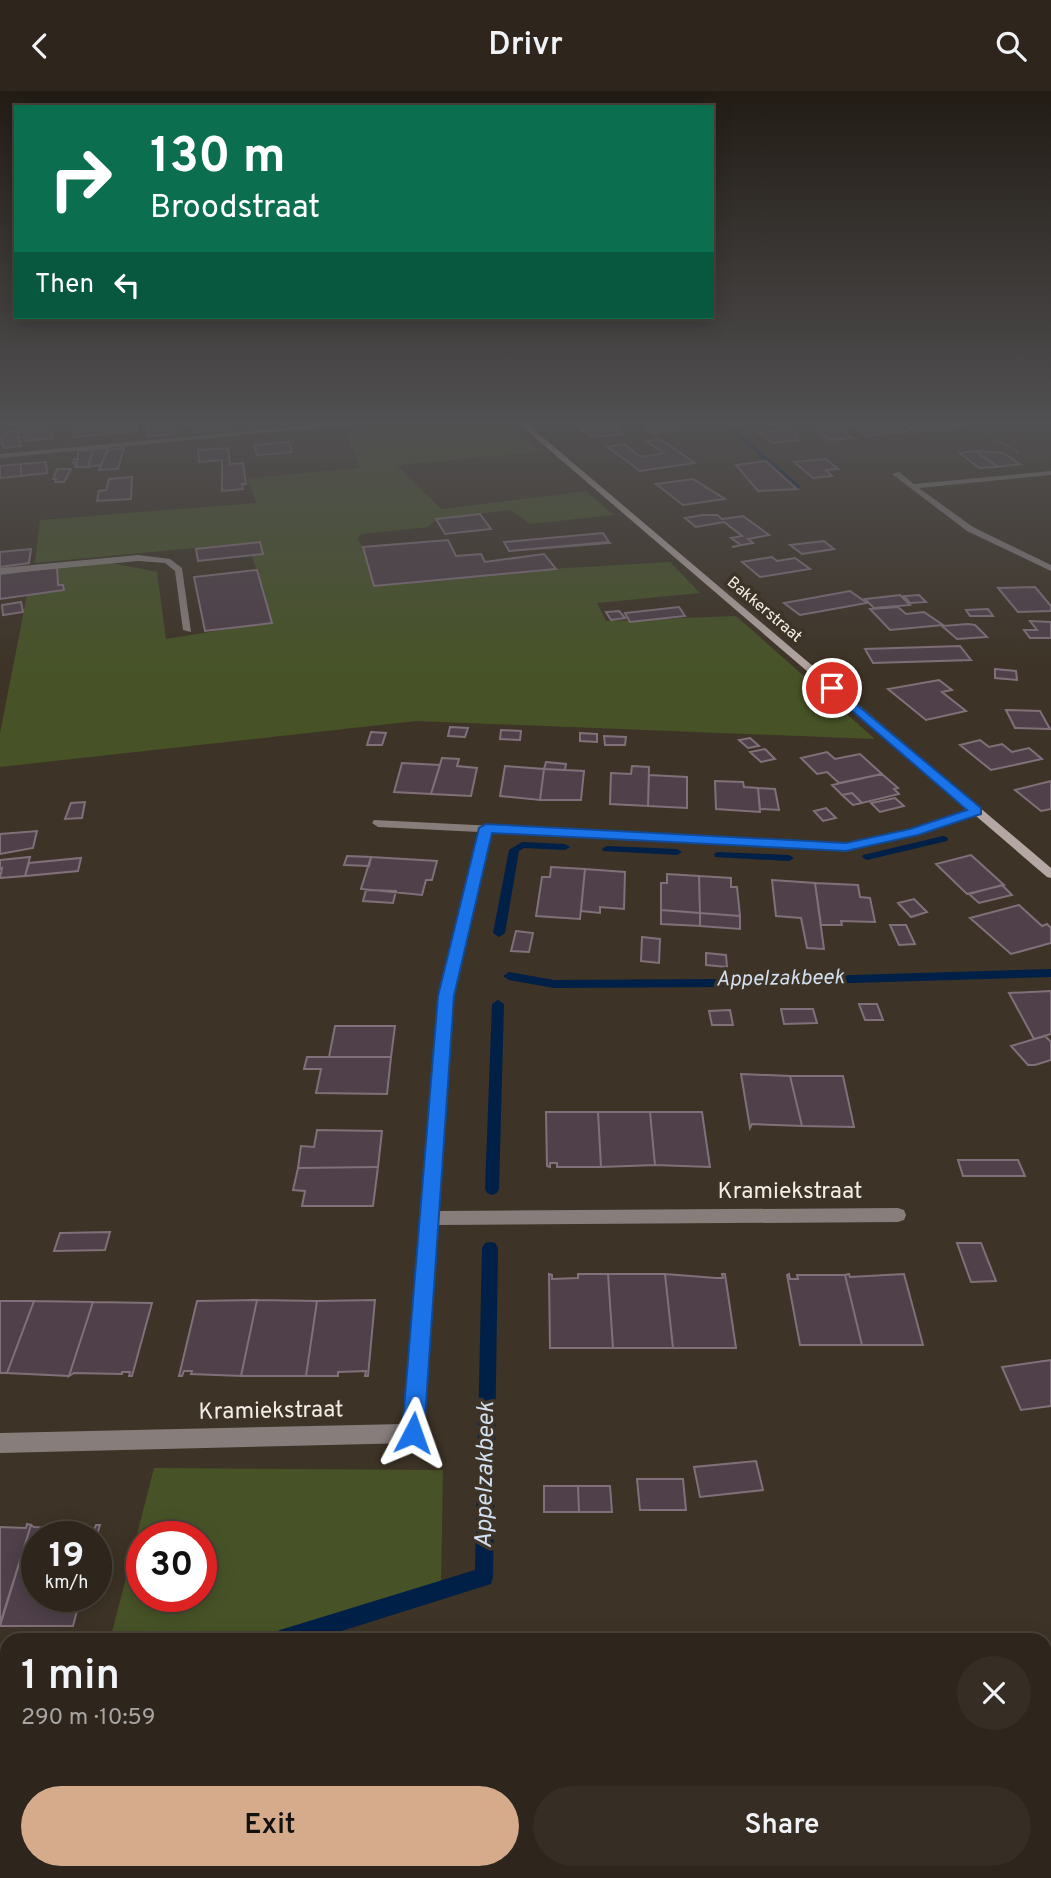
<!DOCTYPE html>
<meta charset="utf-8">
<style>
:root{--surface:#2e261c;--page:#362e25;--text:#f1f3f6;--muted:#a7a5a3;--line:#49433b;--accent:#d6ab8b}
body{margin:0;font-family:Overpass,sans-serif;background:var(--page);color:var(--text);height:100vh;display:flex;flex-direction:column;font-size:26px;white-space:nowrap}
*{box-sizing:border-box;margin:0}
p{font-size:23px;color:var(--muted)}
.icon{flex:none;width:38px;height:38px;fill:none;stroke:currentColor;stroke-width:2;stroke-linecap:round;stroke-linejoin:round}
.map{position:relative;flex:1;overflow:hidden}
.details{position:absolute;left:0px;top:1542px;width:1052px;height:247px;display:flex;flex-direction:column;background:var(--surface);border-radius:21px 21px 0 0;box-shadow:0 4px 18px #0003,0 0 0 2px var(--line)}
.details>*{flex:none}
.banner{position:absolute;left:14px;top:14px;width:700px;height:214px;border-radius:0px;box-shadow:0 4px 18px #0003,0 0 0 2px var(--line);background:#0b6e4f;color:#fff;overflow:hidden}
.speed{position:absolute;left:21px;top:1430px;display:flex;gap:14px;font-size:35px;font-weight:700;text-align:center}
.speed>*{display:grid;place-content:center;width:91px;height:91px;border-radius:50%;background:var(--surface);box-shadow:0 4px 18px #0003,0 0 0 2px var(--line);line-height:1}
.speed small{font-size:18px;font-weight:400}
.speed .limit{border:10px solid #d22;background:#fff;color:#111}
.pin{position:absolute;display:grid;place-items:center;width:60px;height:60px;color:#fff;margin:-30px;border:4px solid #fff;border-radius:50%;box-shadow:0 2px 7px #0007}
.me{position:absolute;width:77px;margin:-38px;rotate:4deg;stroke-linejoin:round;filter:drop-shadow(0 0 5px #0008)}
.turn{display:flex;align-items:center;gap:24px;height:147px;padding:0 21px;font-size:32px}
.turn .icon{width:91px;height:91px;stroke-width:2.5}
.turn b{display:block;font-size:49px;line-height:60px}
.then{display:flex;align-items:center;height:66px;padding:0 21px;background:#0003;gap:14px;font-size:26px}
.round{display:grid;place-items:center;flex:none;width:74px;height:74px;border-radius:37px;background:var(--page)}
.head{display:flex;align-items:center;justify-content:space-between;height:119px;padding:0 21px}
h1{font-size:42px;font-weight:600;line-height:52px}
.button{display:flex;gap:14px;margin-top:auto;padding:14px 21px}
.button a{flex:1;height:80px;border-radius:42px;background:var(--accent);color:#111;font-size:28px;font-weight:600;line-height:80px;text-align:center}
.button a+a{background:var(--page);color:var(--text)}
header{display:flex;justify-content:space-between;align-items:center;height:91px;padding:0 21px;background:var(--surface);font-size:32px;font-weight:600}
.map>svg:first-child{display:block}
.green{fill:#475327;fill-rule:evenodd}
.lines{fill:none;stroke-linecap:round;stroke-linejoin:round}
.stream{fill:#002047;fill-rule:evenodd}
.building{fill:#4f4049;stroke:#81707a;stroke-width:2}
.path{stroke:#766d62;stroke-width:2.5;stroke-dasharray:2 2.5;stroke-linecap:butt}
.lane{fill:#877e7c;fill-rule:evenodd}
.street{fill:#877e7c;fill-rule:evenodd}
.secondary{fill:#b5a7a4;fill-rule:evenodd}
.route{fill:#1a73e8;stroke:#114b97;stroke-width:2}
.labels{text-anchor:middle;dominant-baseline:central;stroke-width:7;stroke-linejoin:round;paint-order:stroke}
.far-street-label{font-size:16px;fill:#f3ede5;stroke:#3d3326}
.water-label{font-size:21px;font-style:italic;fill:#d2dfef;stroke:#3d3326}
.near-street-label{font-size:23px;fill:#f3ede5;stroke:#3d3326}
.near-water-label{font-size:24px;font-style:italic;fill:#d2dfef;stroke:#3d3326}
</style>
<header><svg class="icon" aria-label="back" viewBox="0 0 24 24"><path d="M15 5l-7 7 7 7"/></svg>Drivr<svg class="icon" aria-label="search" viewBox="0 0 24 24"><circle cx="10" cy="10" r="6"/><path d="M15 15l6 6"/></svg></header>
<div class="map">
<svg width="1051" height="1787" viewBox="0 0 1051 1787">
<rect width="100%" height="100%" fill="#3d3326"/>
<!-- green -->
<path class="green" d="M433 332 507 334 540 361 397 374 441 418 586 400 614 424 530 433 511 419 436 428 428 436 362 443 357 447 363 456 374 495 550 478 670 471 700 502 597 512 606 530 736 525 875 648 416 630 0 676V642L27 504 64 499 63 494H58L57 476 112 472 157 481 166 548 272 531 252 465 263 463 260 451 35 472 40 429 256 412 248 387 360 377 345 340Z
M154 1377 443 1379 441 1499 280 1549H110ZM142 1446H201V1505H142Z"/>
<g class="lines">
<!-- stream -->
<path class="stream" d="M721 332H728L800 395V397H796Z
M943 745 947 746 948 748 947 750 867 769 862 766 863 764Z
M522 751 565 753 570 756 565 759 524 757 519 760 505 842 499 846 493 842 509 759Z
M607 755 677 758 682 761 677 764 603 760 602 758Z
M719 761 789 764 794 767 789 770 715 766 714 764 715 762Z
M1051 878V886L723 896 554 897 509 889 503 885 509 881 554 889 723 888Z
M498 909 504 913 499 1098 497 1102 492 1104 487 1102 485 1098 492 913Z
M490 1151 495 1152 498 1157 493 1486 491 1493 313 1549H270L273 1542 280 1539 475 1479 482 1157 485 1152Z
M45 1782H67V1787H45Z"/>
</g>
<!-- building -->
<path class="building" d="M93 332H116L118 342 94 344Z
M93 332 94 344 73 346V333Z
M116 332H136L137 340 118 342Z
M173 332 175 343 148 345 147 334Z
M191 332H206L208 340 193 341Z
M206 332H230L232 338 208 340Z
M876 332 889 342 867 345 853 334Z
M876 332H895L907 341 889 342Z
M912 332H932L941 339 915 341 905 334H914Z
M932 332H956L961 335 941 339Z
M671 333 678 340 651 342 644 335Z
M615 335 623 343 590 346 581 338Z
M837 335 853 347 829 349 814 337Z
M40 336 41 341 50 340 53 347 25 350 24 346 18 347 17 339Z
M791 338 799 345 795 346 799 349 772 352 759 342Z
M17 340 21 355 4 357 0 345 6 344 5 341Z
M660 348 695 372 640 380 608 356 624 353 641 366 664 362 646 350Z
M289 351 292 361 257 364 254 354Z
M108 357 101 374 88 376 93 359Z
M124 357 118 378 99 379 108 359Z
M228 357 230 373 243 372 246 393H242L243 398 222 400V369L199 371 198 359Z
M93 359 88 376H75L77 371 73 372 74 368H78V360Z
M975 360 1003 362 1020 373 998 376Z
M975 360 998 376 979 377 960 362Z
M826 368 838 378 826 379 832 385 813 387 794 371Z
M766 370 797 398 758 400 736 374Z
M46 371 47 382 21 385V373Z
M21 373V385L0 387V375Z
M57 378H71L64 391H55L56 388H53Z
M132 386 131 408 97 410 99 400 106 399 109 388Z
M693 388 725 408 683 414 656 393Z
M480 423 491 438 445 443 436 428Z
M703 424H717L722 428 743 425 769 444 748 448 753 452 732 456 741 454 731 447 742 445 724 431 696 436 685 427Z
M603 442 609 451 509 460 504 451Z
M448 449 456 465 481 463 485 471 544 463 556 478 374 495 363 456Z
M824 450 834 458 802 463 790 454Z
M260 451 263 463 198 470 196 458Z
M609 451 610 452 509 460Z
M31 458 29 472 0 476V461Z
M772 466 777 470 795 467 810 478 760 486 742 471Z
M57 476 58 494H63L64 499 0 508V483Z
M257 479 272 532 205 540 194 486Z
M1035 496 1051 515V520L1018 521 998 497Z
M850 500 867 512 800 524 784 512Z
M900 504 910 514 874 517 865 508Z
M919 504 926 511 910 512 904 505Z
M21 511 23 521 3 524 2 514Z
M679 516 685 525 630 531 625 522Z
M898 516 906 523 924 521 943 534 890 539 870 518Z
M988 518 993 525H970L966 519Z
M619 520 625 527 611 529 606 521Z
M1030 530 1051 531V547H1030L1024 539H1037Z
M968 533 975 534 987 546 957 548 942 535Z
M960 555 971 569 873 572 865 558Z
M995 578 1016 580 1017 589 995 587Z
M939 589 952 599 942 601 966 620 926 629 888 598Z
M1006 619 1040 620 1050 638 1015 637Z
M450 636 468 637 465 646 448 645Z
M501 639 521 640 520 649 500 648Z
M371 641 386 642 382 654H367Z
M580 642 597 643V651L580 650Z
M604 645 626 646 625 654H605Z
M750 647 759 655 748 657 739 649Z
M980 649 989 656 1002 653 1012 661 1029 657 1042 668 991 679 960 654Z
M765 658 775 668 761 671 750 661Z
M827 661 835 668 860 663 882 683 839 692 827 681 817 683 801 667Z
M442 667 459 668 457 675 477 677 471 705 431 703Z
M546 671 566 673 565 679 544 678Z
M402 672 440 674 431 703 394 701Z
M505 675 544 678 540 709 500 705Z
M632 675 649 676 648 715 610 713 611 682 631 683Z
M544 678 584 680 581 709H540Z
M882 683 898 697 894 698 899 703 862 712 852 702 842 704 832 694Z
M649 684 687 686V717L648 715Z
M715 690 743 691 744 696 758 697 760 721 716 718Z
M1051 690V718L1041 720 1015 699Z
M758 697 775 698 779 719 760 718Z
M852 702 862 712 853 714 842 704Z
M895 707 904 715 880 721 871 712Z
M85 711 82 727 65 728 71 712Z
M826 717 836 727 823 730 814 720Z
M37 740 33 757 0 763V743Z
M971 764 1004 794 967 803 936 773Z
M347 765 371 766 369 775 344 774Z
M30 766 25 785 0 787 2 777 0 778V769Z
M371 766 437 770 432 789H426L422 804 361 798Z
M81 767 78 780 25 785 29 772Z
M551 776 585 778 580 828 536 825 542 786H550Z
M585 778 625 781 624 818 600 816V822L581 820Z
M667 783 699 785 700 822 661 819V792H667Z
M699 785 731 787V796H737L740 825 700 822Z
M772 789 815 792 824 858 807 857 801 827 776 825Z
M815 792 858 794 860 806 870 807 875 831 841 830 842 834H821Z
M1002 794 1012 804 979 812 969 803Z
M366 799 396 800 393 812 363 810Z
M914 808 927 821 911 826 898 812Z
M1019 814 1042 835 1047 833 1051 837V852L1011 863 970 827Z
M661 819 700 822V835L661 833Z
M700 822 740 825V838L700 835Z
M890 834H906L915 853 899 854Z
M516 840 533 842 529 861 511 860Z
M642 846 660 848 659 872 641 870Z
M706 862 726 864 727 876 706 874Z
M1051 900V943L1034 948 1009 902Z
M859 913H877L883 929H865Z
M781 918H813L817 932 784 933Z
M730 919 733 934H712L709 920Z
M335 935H395L391 966H329Z
M1045 945 1051 951V969L1035 974H1028L1011 955Z
M307 966H391L387 1003 316 1002 321 978H304Z
M741 983 790 985 802 1035 752 1033 750 1037Z
M790 985H843L854 1036 802 1035Z
M546 1021H598L601 1076H557V1072H550V1076L547 1075Z
M598 1021H650L655 1074 601 1076Z
M650 1021H702L710 1076 655 1074Z
M317 1039 382 1040 378 1076 298 1077 301 1055 314 1056Z
M958 1069H1018L1025 1085H963Z
M378 1076 373 1115H302L305 1100 293 1099 298 1077Z
M110 1141 105 1159 54 1160 60 1142Z
M957 1152H981L996 1190 971 1191Z
M549 1183 552 1184V1188L578 1187V1183H608L613 1257H550Z
M608 1183H665L673 1257H613Z
M665 1183 716 1187H723L722 1183H725L736 1257H673Z
M789 1183 790 1188H798L797 1184H845L862 1254H800L787 1184Z
M849 1183 850 1186 904 1183 923 1254H862L845 1184Z
M257 1209 317 1210 306 1285H241Z
M257 1209 241 1285 191 1283 192 1280H184L182 1285H179L197 1210Z
M375 1209 368 1285H365L366 1280 338 1281V1285H306L317 1210Z
M0 1210H34L7 1282H0Z
M34 1210 93 1211 69 1285 7 1282Z
M93 1211 152 1212 132 1285H129L130 1281H122V1283L74 1282 69 1285Z
M1051 1269V1315L1021 1319 1002 1276Z
M756 1370 763 1399 700 1406 694 1376Z
M637 1388H683L686 1419H640Z
M544 1395H578L579 1421H544Z
M578 1395H610L612 1421H579Z
M27 1433 31 1434 0 1533V1436L26 1437Z
M31 1434 34 1436 87 1439H94L96 1434H100L96 1447 37 1446V1505H81L73 1535H0Z"/>
<g class="lines">
<!-- path -->
<path class="path" d="M971 332 1020 363"/>
<!-- lane -->
<path class="lane" d="M138 464 170 468 182 477 191 541 183 539 175 480 165 472 138 470 0 483V477Z"/>
<!-- street -->
<path class="street" d="M338 332H368L0 367V363Z
M1051 380V384L919 397 973 436 1051 474V480L967 440 892 383 899 381 914 393Z
M977 716 983 720 981 722 917 744 846 760 491 741 453 905 438 1120 898 1117 904 1119 906 1124 904 1129 898 1131 437 1134 423 1342 420 1349 413 1352 0 1362V1342L404 1333 439 905 479 741 378 736 372 732 374 729 846 752 910 738Z"/>
<!-- secondary -->
<path class="secondary" d="M518 332H526L1051 777V787L1047 786Z"/>
</g>
<!-- sky -->
<linearGradient id="sky" x2="0" y2="1"><stop stop-color="#221c15"/><stop offset="0.57" stop-color="#515052"/><stop offset="1" stop-color="#515052" stop-opacity="0"/></linearGradient>
<rect width="1051" height="583" fill="url(#sky)"/>
<!-- route -->
<path class="route" d="M832 593 981 717V723L918 744 846 760 492 742 454 905 424 1342 421 1349 413 1353 405 1349 402 1342 438 905 479 737 486 733 846 752 910 738 967 719 828 599V594Z"/>
<g class="labels">
<!-- far-street labels -->
<g class="far-street-label">
<text transform="translate(764 519) rotate(40)">Bakkerstraat</text>
</g>
<!-- water labels -->
<g class="water-label">
<text transform="translate(780 888) rotate(-1)">Appelzakbeek</text>
</g>
<!-- near-street labels -->
<g class="near-street-label">
<text x="790" y="1101">Kramiekstraat</text>
<text transform="translate(271 1321) rotate(-1)">Kramiekstraat</text>
</g>
<!-- near-water labels -->
<g class="near-water-label">
<text transform="translate(486 1384) rotate(-89)">Appelzakbeek</text>
</g>
</g>
</svg>
<div class="speed"><div>19<small>km/h</small></div><div class="limit">30</div></div>
<div class="pin" style="left:832px;top:597px;background:#d93025"><svg class="icon" aria-label="arrive" viewBox="0 0 24 24"><path d="M6 21V4h12l-3 4 3 4H6"/></svg></div>
<svg class="me" style="left:413px;top:1342px" viewBox="-20 -20 40 40"><path d="M0-17L14 15 0 8-14 15z" fill="#1a73e8" stroke="#fff" stroke-width="4"/></svg>
<div class="banner">
<div class="turn"><svg class="icon" aria-label="right" viewBox="0 0 24 24"><path d="M7 20v-9h11M14 6l5 5-5 5"/></svg><div><b>130 m</b>Broodstraat</div></div>
<div class="then">Then<svg class="icon" aria-label="left" viewBox="0 0 24 24"><path d="M17 20v-9H6M10 6l-5 5 5 5"/></svg></div>
</div>
<section class="details">
<div class="head"><div><h1>1 min</h1><p>290 m · 10:59</p></div><a class="round"><svg class="icon" aria-label="close" viewBox="0 0 24 24"><path d="M6 6l12 12M18 6L6 18"/></svg></a></div>
<div class="button"><a>Exit</a><a>Share</a></div>
</section>
</div>
